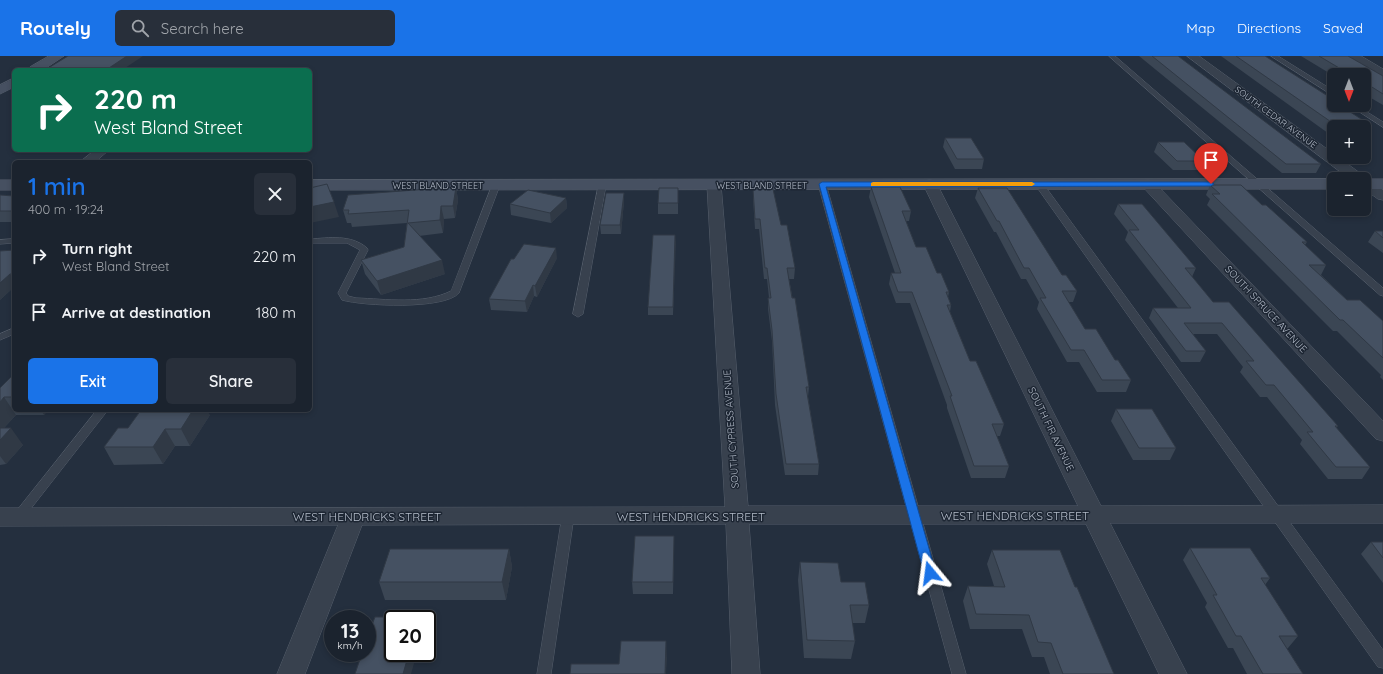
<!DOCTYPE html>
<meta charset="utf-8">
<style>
:root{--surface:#1b232e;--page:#282f3a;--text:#f1f3f6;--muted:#a0a4aa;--line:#39404a;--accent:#1a73e8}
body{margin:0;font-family:Quicksand,sans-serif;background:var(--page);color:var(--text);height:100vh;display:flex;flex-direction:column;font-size:15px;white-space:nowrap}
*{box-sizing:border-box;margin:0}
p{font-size:13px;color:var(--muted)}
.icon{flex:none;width:22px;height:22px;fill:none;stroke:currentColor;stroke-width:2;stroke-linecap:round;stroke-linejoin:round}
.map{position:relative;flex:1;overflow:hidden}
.panel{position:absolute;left:12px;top:104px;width:300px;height:252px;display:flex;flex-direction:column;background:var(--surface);border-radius:6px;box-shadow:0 2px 6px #0003,0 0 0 1px var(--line)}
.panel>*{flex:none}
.hud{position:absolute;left:12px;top:12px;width:300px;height:84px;border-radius:6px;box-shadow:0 2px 6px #0003,0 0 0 1px var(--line);background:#0b6e4f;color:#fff;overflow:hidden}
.needle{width:26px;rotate:180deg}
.buttons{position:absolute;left:1327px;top:12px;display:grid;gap:8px}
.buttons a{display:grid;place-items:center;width:44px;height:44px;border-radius:6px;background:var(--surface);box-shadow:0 2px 6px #0003,0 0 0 1px var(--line);font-size:20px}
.speed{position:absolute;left:324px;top:554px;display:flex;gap:8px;font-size:20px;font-weight:700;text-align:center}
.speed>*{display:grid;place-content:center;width:52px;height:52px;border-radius:50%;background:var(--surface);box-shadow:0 2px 6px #0003,0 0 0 1px var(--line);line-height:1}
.speed small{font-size:10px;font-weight:400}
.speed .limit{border:2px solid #111;border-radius:6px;background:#fff;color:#111}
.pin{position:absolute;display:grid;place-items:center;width:34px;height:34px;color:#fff;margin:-41px -17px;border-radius:50% 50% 50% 0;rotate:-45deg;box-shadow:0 0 4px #0007}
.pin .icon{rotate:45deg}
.me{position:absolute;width:44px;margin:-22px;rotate:344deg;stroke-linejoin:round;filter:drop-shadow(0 0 3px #0008)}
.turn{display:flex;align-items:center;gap:14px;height:84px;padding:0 16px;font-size:18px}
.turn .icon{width:52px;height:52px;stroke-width:2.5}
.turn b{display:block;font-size:28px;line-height:34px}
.round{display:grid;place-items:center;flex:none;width:42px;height:42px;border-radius:6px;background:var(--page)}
.head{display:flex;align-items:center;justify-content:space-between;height:68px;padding:0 16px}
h1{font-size:24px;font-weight:600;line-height:30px;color:var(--accent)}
.button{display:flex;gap:8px;margin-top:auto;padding:8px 16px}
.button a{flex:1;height:46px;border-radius:6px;background:var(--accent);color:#fff;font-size:16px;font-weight:600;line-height:46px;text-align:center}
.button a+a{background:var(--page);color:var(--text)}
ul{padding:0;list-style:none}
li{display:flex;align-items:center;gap:12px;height:56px;padding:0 16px}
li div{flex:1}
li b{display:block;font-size:15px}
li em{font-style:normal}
header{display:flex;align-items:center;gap:24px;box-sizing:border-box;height:56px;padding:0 20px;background:var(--accent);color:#fff}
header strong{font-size:19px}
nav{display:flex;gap:22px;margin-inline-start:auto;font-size:14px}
.search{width:280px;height:36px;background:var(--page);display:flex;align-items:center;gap:10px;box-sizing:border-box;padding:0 14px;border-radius:6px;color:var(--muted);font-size:15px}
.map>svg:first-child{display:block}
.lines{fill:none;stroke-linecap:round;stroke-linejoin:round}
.lane-casing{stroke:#565f6c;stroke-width:1}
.street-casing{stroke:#565f6c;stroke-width:1}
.secondary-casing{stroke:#565f6c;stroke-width:1}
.lane{fill:#38414e;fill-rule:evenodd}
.street{fill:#38414e;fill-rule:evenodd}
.secondary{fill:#465061;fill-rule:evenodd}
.wall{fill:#3b4654}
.shaded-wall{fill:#303945}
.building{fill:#455162;stroke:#303945}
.route{fill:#1a73e8;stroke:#114b97}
.slow{fill:#f59e0b}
.labels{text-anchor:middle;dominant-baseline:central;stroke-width:3;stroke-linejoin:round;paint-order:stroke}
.far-street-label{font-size:9px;fill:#b4bcc9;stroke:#1d2633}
.street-label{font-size:10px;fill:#b4bcc9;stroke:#1d2633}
.near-street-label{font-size:12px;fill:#b4bcc9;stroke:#1d2633}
</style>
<header>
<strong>Routely</strong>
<div class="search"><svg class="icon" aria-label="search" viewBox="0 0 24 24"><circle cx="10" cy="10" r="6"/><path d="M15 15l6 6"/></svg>Search here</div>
<nav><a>Map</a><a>Directions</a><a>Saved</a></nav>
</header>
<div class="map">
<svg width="1383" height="618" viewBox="0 0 1383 618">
<rect width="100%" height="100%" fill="#242f3e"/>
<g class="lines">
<defs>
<path id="lane" d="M1109 0H1115L1383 232V240L1380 239Z
M1271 0H1278L1334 35V40Z
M1349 49H1356L1383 66V71Z
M819 126H825L826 128 966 618H952L818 128Z
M1036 126H1042L1383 594V612L1378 611 1036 130Z
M493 127H499L500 129 459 237C444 254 363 250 342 244L338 237 360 194 347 187H310V183C329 182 351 178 367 192L368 194 346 237 348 240 356 242C386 243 423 249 451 235Z
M599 127H605L606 129 583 258 578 261 573 258Z
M14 183V187L0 188V184Z
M14 272V278L0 284V278Z
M97 354H108L22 464 18 466 14 464 12 461 14 458Z
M568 455 572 457 574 460 551 618H537L562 460 564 457Z"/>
<path id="street" d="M1187 0H1199L1334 98V101H1338L1364 120 1366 123 1383 134V144L1378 143 1364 133V123H1350Z
M1348 0H1361L1383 13V20Z
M95 94H109L95 106H80Z
M930 124 935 125 937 128 1101 450 1383 449V467H1110L1187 618H1159L1086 468H749L760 618H732L726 468 362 469 305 618H277L338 469 0 470V452L725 451 707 129 709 126 714 125 719 126 721 129 748 450H1078L923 128 925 125Z
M1148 124 1153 125 1383 365V385L1376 383 1143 131 1141 128 1143 125Z"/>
<path id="secondary" d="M49 0H64L43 14H28L30 11Z
M14 22V31L0 38V29Z
M1334 123V133L310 134V124Z
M1364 123H1383V133H1364Z
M0 124H14V134H0Z"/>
</defs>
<!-- lane casing -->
<use href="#lane" class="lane-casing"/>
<!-- street casing -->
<use href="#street" class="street-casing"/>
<!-- secondary casing -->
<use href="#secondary" class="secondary-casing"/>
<!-- lane -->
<use href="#lane" class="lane"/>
<!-- street -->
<use href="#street" class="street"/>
<!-- secondary -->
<use href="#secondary" class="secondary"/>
</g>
<!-- wall -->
<path class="wall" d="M1139 0H1178L1321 108 1316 117H1282Z
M1221 0H1265L1347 52 1346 54 1372 70 1367 80H1364V71H1334V80H1332Z
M1301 0H1348L1383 20V49L1364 38V19H1334V20Z
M945 82 984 103 982 113H955L943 91Z
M1158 86 1204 105 1199 114H1173L1154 96Z
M27 94H60L56 97H29Z
M1210 129 1262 149 1307 186 1305 189 1326 209 1321 219 1347 244 1383 265V324L1380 321 1381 319 1337 275H1333L1207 149 1210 143 1206 139Z
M456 131 458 144 455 162 444 163 443 177 419 180 445 218 381 239 365 218 361 204 404 191 407 167 352 171 351 167H347L343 154Z
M871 131 911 155 909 165H906L916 191 937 217 949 236 948 241 951 249 950 256 970 305 1004 368 1000 380H997L1009 410 1005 422H971L947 352V349L910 247H896L889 228 891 217H895L869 141Z
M678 132V158H658V147Z
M978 132 1062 219 1077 235 1073 246H1068L1085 273 1115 304 1131 324 1126 336H1097L1079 306H1067L1037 253 1039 246 1026 223H1021L996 176H994L975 142Z
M753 133 781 169 795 212 794 223H789L809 331 808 341 819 408 818 419H785L775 349 772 285 768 253V242H769L767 223H764L759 173H755L753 142Z
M624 137V145L621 178H601L600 169Z
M0 139 14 140V166H0Z
M566 142 567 152 551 167 511 159 510 148Z
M1118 148 1196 212 1192 221 1213 246 1338 370 1336 372 1370 411 1362 423H1328L1300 388 1302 384 1267 341H1260L1240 316 1243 311 1217 278H1193L1206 295 1200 306H1181L1149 262 1153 252H1178L1125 184 1128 176 1114 158Z
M1375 175H1383V197L1368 186Z
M675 179 673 259H648V251Z
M14 194V231L0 244Z
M557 202 537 241 534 240 527 256 491 254 489 243Z
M14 318V354H48L44 359H16L4 372 23 389 6 408 0 409V332Z
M1116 353 1176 392 1170 404H1133L1111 365Z
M210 359 190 390H175L163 408 114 409 104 391 128 372Z
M674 480 673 538H633L632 526Z
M1371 486H1383V527L1361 498Z
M1190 492 1270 522 1265 529 1298 580 1288 592H1287L1303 618H1247L1233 592H1228L1205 551 1207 547 1183 504Z
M509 493 512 511 506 544H385L379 526Z
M992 494 1075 531 1114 618H1050L1044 601H1032L1022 573H970L963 545 968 530H994L987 508Z
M800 506 841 526 869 549 865 567H852L855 585 851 603 804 602 798 524Z"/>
<!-- shaded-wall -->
<path class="shaded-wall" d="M127 0H143L122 14H106Z
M54 94H60L56 97Z
M456 131 458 144 455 162 453 150Z
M624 137V145L621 178 620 169Z
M566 142 567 152 551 167 550 157Z
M334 146 339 161 310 167V151Z
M441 150 444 163 443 177 440 164Z
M675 179 676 187 673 259V251Z
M556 192 557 202 537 241 535 230Z
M442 204 445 218 381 239 377 225Z
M10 218 14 224V231L0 244V227Z
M533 229 534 240 527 256 525 245Z
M4 341 16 359 0 376V346Z
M41 354H48L44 359Z
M190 354H207L210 359 190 390 181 373Z
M11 372 23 389 6 408 0 400V384Z
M165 373 175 390 163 408 153 391Z
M674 480V492L673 538V526Z
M509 493 512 511 506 544 502 526Z
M666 585 667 603 666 618H665Z
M409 597H417L411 618H403Z"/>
<!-- building -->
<path class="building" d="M68 0H127L106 14H45Z
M1152 0H1178L1321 108H1286Z
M1236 0H1265L1334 44V49H1342L1347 52H1344L1372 70H1337Z
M1319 0H1348L1383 20V38L1364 26V19H1351Z
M945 82H971L984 103H957Z
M1158 86H1184L1204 105H1177Z
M327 128 334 146 310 151V132Z
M1210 129H1241L1262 149H1266L1307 186H1302L1326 209H1309L1347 244H1360L1383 265V302L1343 264H1340L1212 138H1220Z
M456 131 453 150H441L440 164 408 167 442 204 377 225 361 204 404 191 409 154 348 158 349 154H343L348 139Z
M871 131H900L911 155H902L916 191H926L937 217H941L949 236H946L951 249H947L970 305H976L1004 368H992L1009 410H974L950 340H952L912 236H898L891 217H901Z
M659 132H678V147H658Z
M978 132H1007L1062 219H1066L1077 235H1062L1085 273H1096L1115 304H1118L1131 324H1102L1084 294H1071L1040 242H1046L1029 212H1024L999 165H997Z
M753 133H773L781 169H787L795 212H787L792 242H795L800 274 809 331H806L819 408H786L776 338 772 274 768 242H771L767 212H765L760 163H755Z
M528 134 566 142 550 157 510 148Z
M606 137H624L620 169H600Z
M0 139 14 140V155H0Z
M1118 148H1142L1196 212H1185L1213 246H1229L1338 370H1335L1370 411H1336L1307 376H1313L1274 329H1266L1246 305H1254L1222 267H1184L1206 295H1186L1153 252H1191L1129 174H1139Z
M1375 175H1383V182Z
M653 179H675L673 251H648Z
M524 188 556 192 535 230 533 229 525 245 489 243 511 203H514Z
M14 194V218H10L0 227V195Z
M14 318V341H4L0 346V332Z
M1116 353H1152L1176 392H1139Z
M141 354H193L181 373H165L153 391H104L118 372H128Z
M0 372H11L0 384Z
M635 480H674L673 526H632Z
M1371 486H1383V502Z
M1190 492H1250L1270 522H1261L1298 580H1279L1303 618H1263L1241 580H1236L1213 539H1217Z
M390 493H509L502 526H379Z
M992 494H1060L1075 531H1077L1114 618H1063L1051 587 1038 586 1029 559 976 558 968 530 1005 531Z
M800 506 838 507 841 526H865L869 549H850L855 585 807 584Z
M375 561H420L419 563H393V597H409L403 618H355L362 597H367V582Z
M621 585H666L665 618H570L571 608H619Z"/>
<!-- route -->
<path class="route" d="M822 126H1211L1214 128 1211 130 826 131 936 517 934 521 930 522 926 521 924 517 819 128Z"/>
<!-- slow -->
<path class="slow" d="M873 126H1032L1035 128 1032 130H871V127Z"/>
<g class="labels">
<!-- far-street labels -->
<g class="far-street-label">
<text transform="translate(1276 61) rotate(36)">SOUTH CEDAR AVENUE</text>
<text x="438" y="129">WEST BLAND STREET</text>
<text x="762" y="129">WEST BLAND STREET</text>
</g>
<!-- street labels -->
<g class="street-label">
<text transform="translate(1266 253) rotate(47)">SOUTH SPRUCE AVENUE</text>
<text transform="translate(731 373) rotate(-94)">SOUTH CYPRESS AVENUE</text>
<text transform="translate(1051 373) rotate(64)">SOUTH FIR AVENUE</text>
</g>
<!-- near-street labels -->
<g class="near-street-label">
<text x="1015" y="459">WEST HENDRICKS STREET</text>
<text x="367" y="460">WEST HENDRICKS STREET</text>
<text x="691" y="460">WEST HENDRICKS STREET</text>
</g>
</g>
</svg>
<div class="buttons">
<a><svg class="needle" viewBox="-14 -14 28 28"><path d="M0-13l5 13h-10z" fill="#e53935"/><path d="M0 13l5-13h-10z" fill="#a0a4aa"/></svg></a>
<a>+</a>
<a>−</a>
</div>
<div class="speed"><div>13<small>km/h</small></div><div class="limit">20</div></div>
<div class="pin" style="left:1211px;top:128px;background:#d93025"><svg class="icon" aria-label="arrive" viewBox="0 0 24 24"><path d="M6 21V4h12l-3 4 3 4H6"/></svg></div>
<svg class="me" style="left:930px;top:517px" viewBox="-20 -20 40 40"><path d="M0-17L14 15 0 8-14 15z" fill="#1a73e8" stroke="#fff" stroke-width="4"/></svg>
<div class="hud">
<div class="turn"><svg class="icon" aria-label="right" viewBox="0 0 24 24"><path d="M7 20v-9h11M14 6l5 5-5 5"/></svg><div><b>220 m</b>West Bland Street</div></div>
</div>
<section class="panel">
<div class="head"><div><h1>1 min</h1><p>400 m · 19:24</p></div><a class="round"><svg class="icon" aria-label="close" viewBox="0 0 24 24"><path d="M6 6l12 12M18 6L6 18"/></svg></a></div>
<ul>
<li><svg class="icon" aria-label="right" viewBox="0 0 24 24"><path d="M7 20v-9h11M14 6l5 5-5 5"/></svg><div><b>Turn right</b><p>West Bland Street</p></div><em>220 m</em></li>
<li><svg class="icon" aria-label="arrive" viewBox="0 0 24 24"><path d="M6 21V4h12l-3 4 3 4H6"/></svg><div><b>Arrive at destination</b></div><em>180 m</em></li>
</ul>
<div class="button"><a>Exit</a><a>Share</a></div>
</section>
</div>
